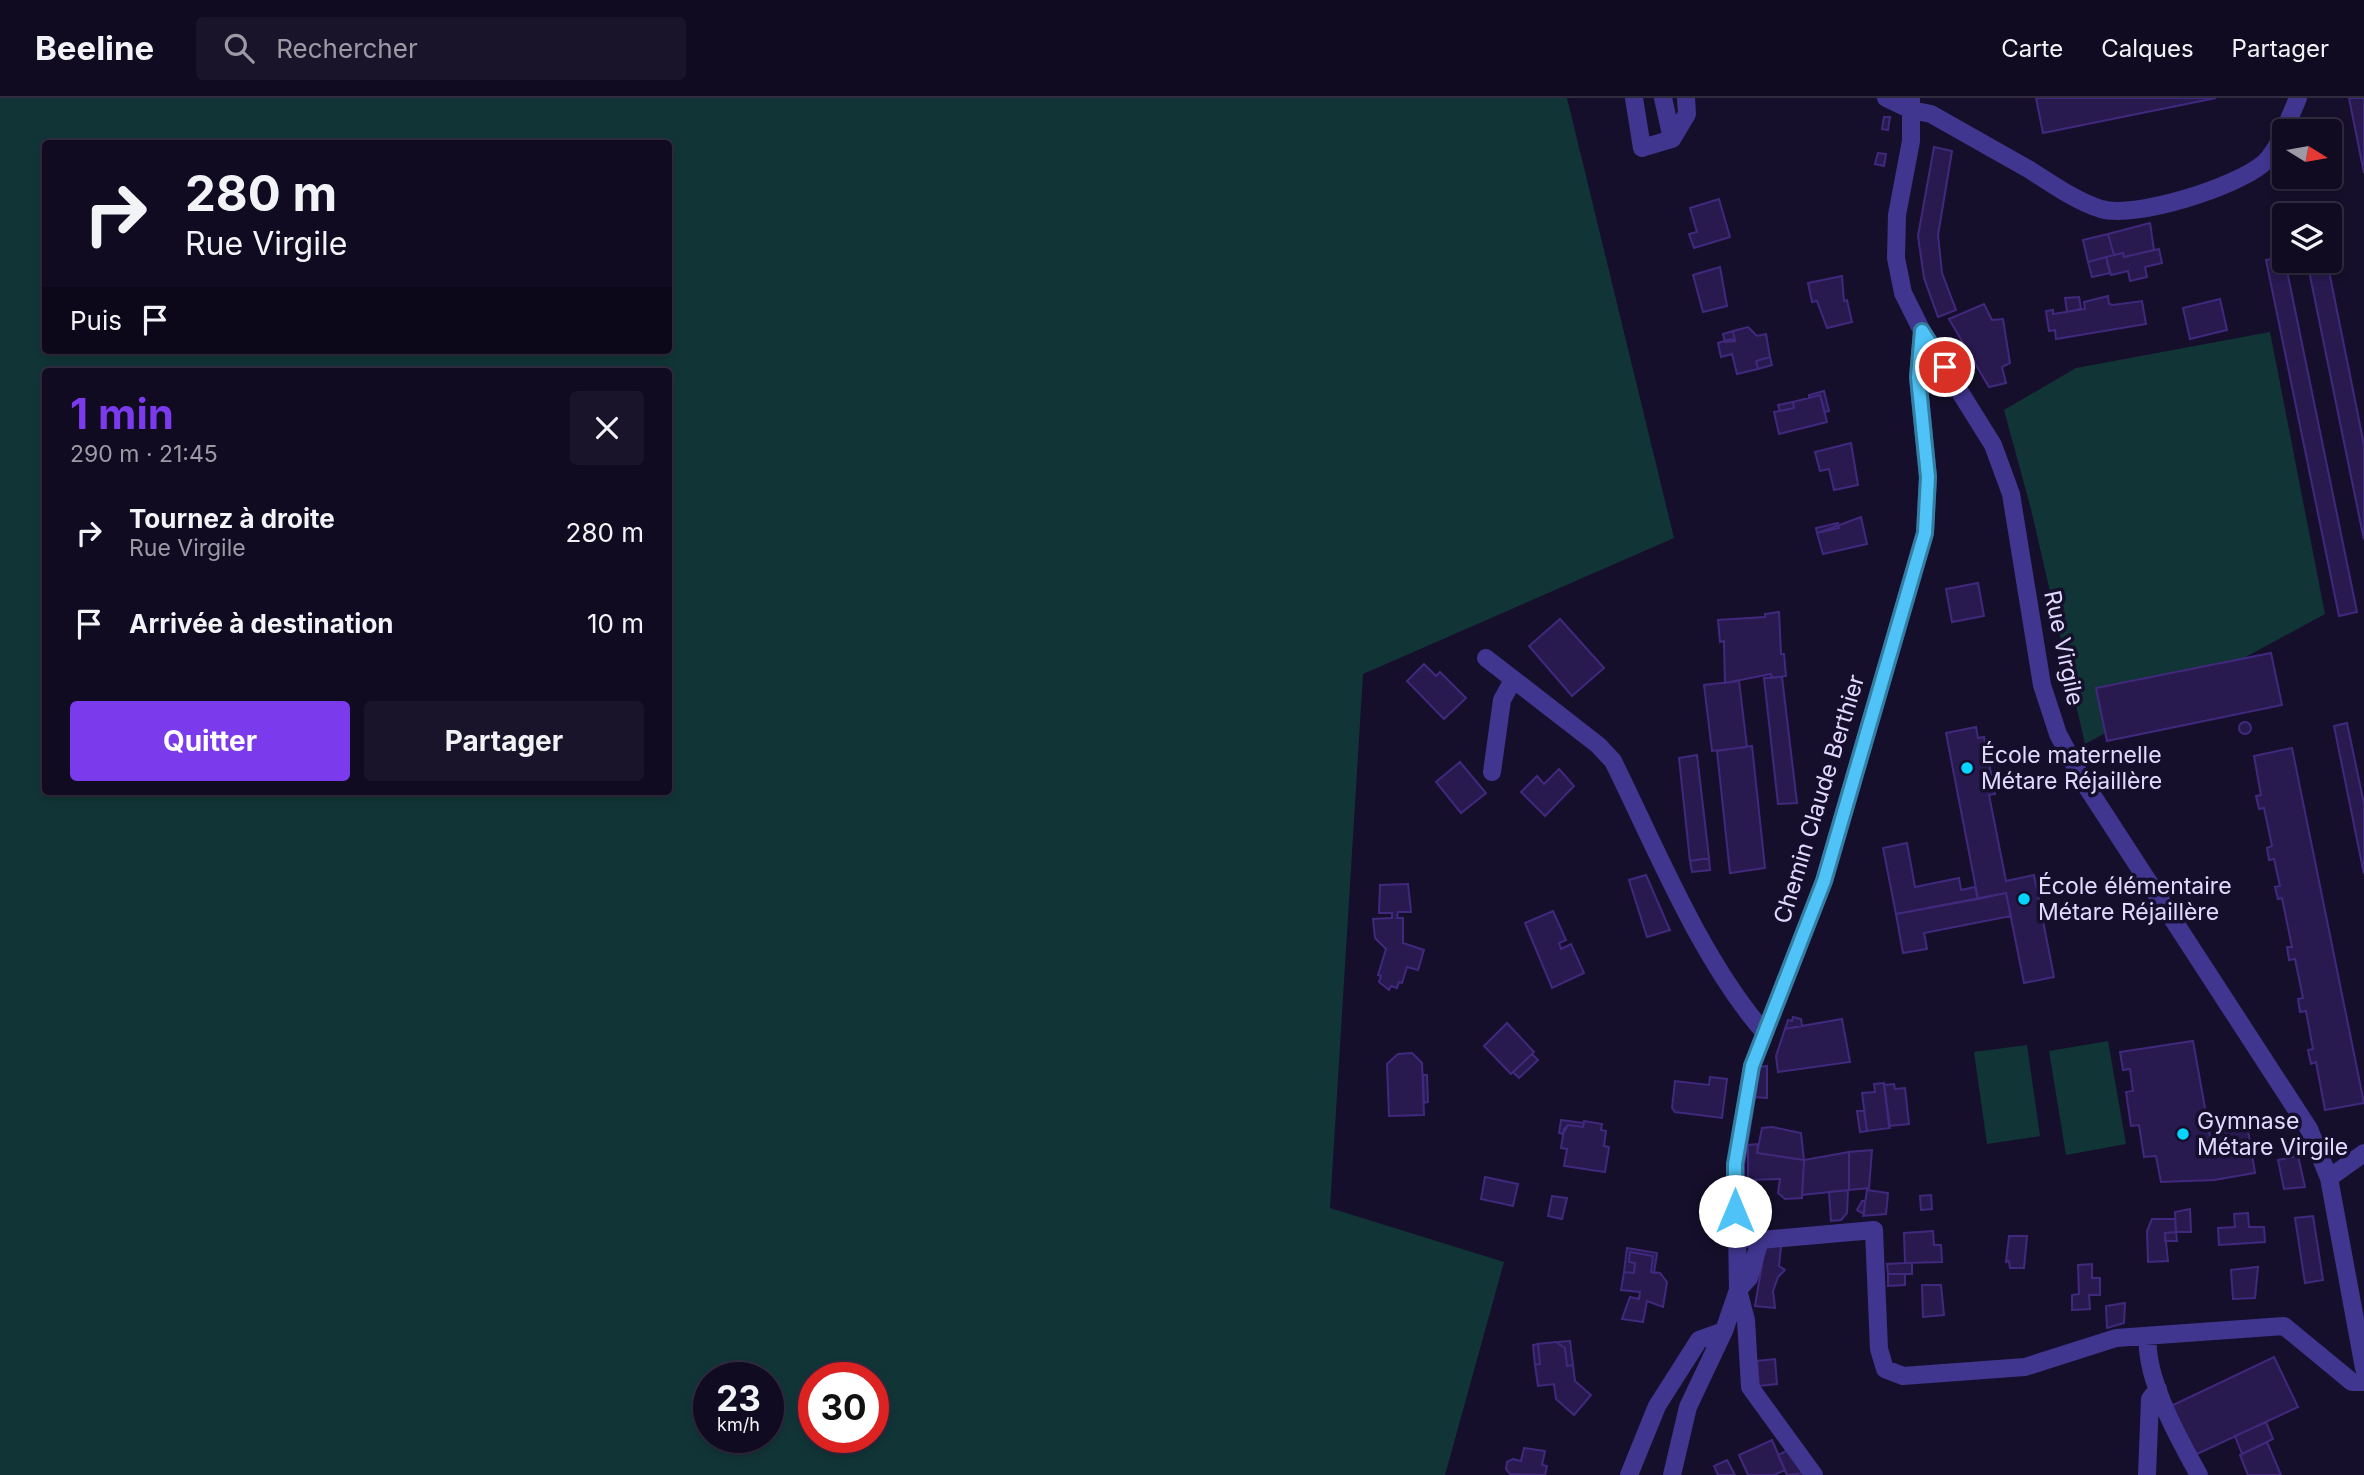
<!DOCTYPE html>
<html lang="fr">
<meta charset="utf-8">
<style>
:root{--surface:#100b21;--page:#19142a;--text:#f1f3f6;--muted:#9c9ba5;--line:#302b3f;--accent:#7c3aed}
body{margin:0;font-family:Inter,sans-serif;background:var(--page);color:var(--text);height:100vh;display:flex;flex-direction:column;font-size:26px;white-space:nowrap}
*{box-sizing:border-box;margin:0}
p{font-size:23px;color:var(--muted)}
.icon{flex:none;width:38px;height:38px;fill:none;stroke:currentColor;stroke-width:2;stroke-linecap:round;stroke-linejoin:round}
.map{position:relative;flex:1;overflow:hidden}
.sheet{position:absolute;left:42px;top:270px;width:630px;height:427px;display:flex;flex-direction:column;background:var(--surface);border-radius:7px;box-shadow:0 4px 10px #0003,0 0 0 2px var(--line)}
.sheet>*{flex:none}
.guide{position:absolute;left:42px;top:42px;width:630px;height:214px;border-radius:7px;box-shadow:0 4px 10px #0003,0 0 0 2px var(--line);background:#100b21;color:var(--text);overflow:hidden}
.needle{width:46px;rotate:101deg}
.buttons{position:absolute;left:2272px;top:21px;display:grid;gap:14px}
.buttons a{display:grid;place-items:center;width:70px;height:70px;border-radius:7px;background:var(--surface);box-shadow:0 4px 10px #0003,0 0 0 2px var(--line);font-size:35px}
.speed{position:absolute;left:693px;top:1264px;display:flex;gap:14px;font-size:35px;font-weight:700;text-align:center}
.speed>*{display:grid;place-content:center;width:91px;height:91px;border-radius:50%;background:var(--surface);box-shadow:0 4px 10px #0003,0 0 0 2px var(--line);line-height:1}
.speed small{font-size:18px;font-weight:400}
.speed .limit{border:10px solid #d22;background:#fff;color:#111}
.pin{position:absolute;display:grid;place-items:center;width:60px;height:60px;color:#fff;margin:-30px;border:4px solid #fff;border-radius:50%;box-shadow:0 2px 7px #0007}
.me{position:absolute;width:77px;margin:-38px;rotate:0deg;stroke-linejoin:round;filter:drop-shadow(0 0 5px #0008)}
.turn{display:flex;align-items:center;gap:24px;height:147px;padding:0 28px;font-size:32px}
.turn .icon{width:91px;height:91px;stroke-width:2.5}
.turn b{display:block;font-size:49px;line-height:60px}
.then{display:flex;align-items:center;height:66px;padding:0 28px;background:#0003;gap:14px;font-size:26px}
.round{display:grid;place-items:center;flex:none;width:74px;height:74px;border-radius:7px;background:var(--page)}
.head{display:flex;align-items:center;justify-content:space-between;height:119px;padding:0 28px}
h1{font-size:42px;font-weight:700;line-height:52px;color:var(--accent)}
.action{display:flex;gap:14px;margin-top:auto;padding:14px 28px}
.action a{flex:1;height:80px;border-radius:7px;background:var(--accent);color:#fff;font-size:28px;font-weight:700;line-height:80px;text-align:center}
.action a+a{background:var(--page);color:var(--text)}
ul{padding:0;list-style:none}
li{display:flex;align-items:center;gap:21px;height:91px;padding:0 28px}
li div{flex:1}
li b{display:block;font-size:26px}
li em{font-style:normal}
header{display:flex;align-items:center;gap:42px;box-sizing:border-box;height:98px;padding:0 35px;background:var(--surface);border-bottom:2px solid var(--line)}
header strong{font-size:33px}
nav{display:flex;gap:38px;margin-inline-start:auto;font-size:24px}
.search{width:490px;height:63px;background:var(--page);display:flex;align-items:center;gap:18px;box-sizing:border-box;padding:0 24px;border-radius:7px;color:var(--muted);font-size:26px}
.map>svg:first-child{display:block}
.green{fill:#113537;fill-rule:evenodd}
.building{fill:#28194f;stroke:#40297d;stroke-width:2}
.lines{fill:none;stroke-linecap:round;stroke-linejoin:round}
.minor{stroke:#40368f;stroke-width:18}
.route-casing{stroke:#337fa1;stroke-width:18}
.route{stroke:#4fc3f7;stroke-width:12}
.poi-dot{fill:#06d4ff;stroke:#160f2c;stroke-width:2.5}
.labels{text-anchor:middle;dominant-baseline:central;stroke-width:7;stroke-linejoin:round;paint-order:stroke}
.street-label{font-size:23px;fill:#e1daff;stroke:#160f2c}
.poi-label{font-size:23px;fill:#e1daff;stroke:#160f2c;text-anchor:start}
</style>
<header>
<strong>Beeline</strong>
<div class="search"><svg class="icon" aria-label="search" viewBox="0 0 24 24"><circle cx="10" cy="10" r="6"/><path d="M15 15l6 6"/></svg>Rechercher</div>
<nav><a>Carte</a><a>Calques</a><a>Partager</a></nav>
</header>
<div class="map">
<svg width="2364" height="1377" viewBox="0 0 2364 1377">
<rect width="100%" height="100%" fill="#160f2c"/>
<!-- green -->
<path class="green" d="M0 0H1567L1674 440 1363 576 1330 1110 1504 1164 1445 1377H0ZM46 46H668V252H46ZM46 273H668V693H46ZM709 1279H768V1339H709ZM814 1279H873V1339H814Z
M2270 234 2325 516 2085 646 2031 411 2004 312 2076 270Z
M2108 943 2126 1046 2066 1057 2049 953Z
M2027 947 2040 1038 1987 1046 1974 954Z"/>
<!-- building -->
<path class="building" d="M2036 0H2216L2043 35Z
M2349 0H2364V75Z
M1884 19H1890L1888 32 1882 31Z
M1934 49 1952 53 1938 137 1942 175 1956 212 1938 219 1924 180 1918 138Z
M1878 55 1886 56 1884 68 1875 66Z
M1719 101 1730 139 1694 150 1689 136 1697 134 1690 110Z
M2150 125 2154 152 2124 159 2123 155 2114 157 2108 136Z
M2108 136 2114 157 2088 164 2083 142Z
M2159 151 2162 165 2145 169 2147 179 2130 183 2128 173 2111 177 2106 159 2123 155 2124 159Z
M2284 158 2357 514 2339 518 2266 162Z
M2106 159 2110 175 2092 179 2088 164Z
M2307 163H2327L2364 347V442Z
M1720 169 1727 208 1703 214 1693 177Z
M1842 178 1844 203 1847 202 1852 224 1827 230 1817 203 1812 204 1808 185Z
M2108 198 2109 206 2113 207 2142 203 2146 226 2056 241 2055 232 2049 233 2046 213 2053 212V216L2085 211 2084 204Z
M2079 199 2081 211 2067 214 2065 200Z
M2220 201 2227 232 2190 241 2183 210Z
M1984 206 1992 222 2003 221 2010 265 2002 269 2006 285 1989 289 1949 221Z
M1748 229 1757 238 1766 236 1770 259 1756 263 1758 271 1737 276 1732 256 1721 259 1718 245 1731 241 1735 243 1733 233Z
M1733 233 1735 243 1725 244 1723 236Z
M1770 259 1772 267 1758 271 1756 263Z
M1824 293 1829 313 1825 314 1820 297 1809 300V297Z
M1820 297 1827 324 1779 336 1774 314 1794 310 1793 304Z
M1793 304 1794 310 1780 313 1778 307Z
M1851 345 1858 387 1834 392 1829 371 1820 373 1815 354Z
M1861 419 1867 446 1823 456 1817 435Z
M1838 425 1839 430 1817 435 1816 430Z
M1978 485 1984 518 1952 524 1946 491Z
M1779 514 1781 556H1784L1786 578 1772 580 1771 576 1725 585 1724 543 1720 544 1718 522 1765 519V516Z
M1560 521 1604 570 1572 598 1529 548Z
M2271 555 2282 607 2107 643 2096 590Z
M1424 566 1436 578 1440 574 1466 600 1444 621 1407 583Z
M1782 579 1797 705 1778 706 1764 580Z
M1739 583 1747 649 1712 653 1704 587Z
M2239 630a6 6 0 1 1 12 0a6 6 0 1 1-12 0Z
M2347 625 2364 706V776L2334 628Z
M1976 629 1978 640 1984 639 1995 696 1989 697 2006 783 2034 777 2054 879 2024 885 2006 795 1978 801 1946 635Z
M1752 648 1765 770 1730 775 1717 653Z
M2292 650 2364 1005 2325 1012 2316 964 2311 966 2308 952 2313 951 2306 913 2300 914 2298 901 2303 900 2295 861 2289 862 2287 849H2292L2282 800 2278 801 2275 789 2280 788 2274 761 2269 762 2267 750 2272 748 2264 710 2259 711 2256 698 2261 697 2254 658Z
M1697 657 1709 760 1690 763 1679 660Z
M1460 664 1486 695 1461 715 1436 684Z
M1559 671 1574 688 1545 718 1521 694 1537 678 1544 686Z
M1907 745 1915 789 1959 780 1961 792 1975 789 1978 801 1896 816 1883 750Z
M1709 760 1710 772 1692 774 1690 763Z
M1646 777 1670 832 1647 839 1629 782Z
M1408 786 1411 814H1398L1397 820H1403V845L1424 852 1418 872 1407 869 1402 885 1399 884 1397 890 1391 888 1389 892 1379 884 1381 878 1378 877 1386 851 1375 840 1373 821 1392 820V815H1379L1380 787Z
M2006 795 2011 818 1924 835 1927 851 1903 855 1896 816Z
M1553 813 1566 842 1559 845 1561 851 1571 846 1584 875 1552 890 1525 825Z
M1793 919 1801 921 1802 928 1785 931 1788 922 1792 923Z
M1842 921 1850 964 1778 974 1776 958 1785 931Z
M1507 925 1534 954 1511 976 1484 948Z
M2193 943 2210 1038 2216 1037 2226 1024 2235 1023 2240 1033 2248 1032 2255 1075 2214 1082 2161 1084 2156 1058 2144 1059 2139 1027 2131 1028 2126 994 2133 993 2130 971 2123 972 2120 954Z
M1412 955 1422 965 1424 1017 1389 1018 1387 966 1398 956Z
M1532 956 1538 962 1519 980 1513 974Z
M1767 968V1000L1754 999 1759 969Z
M1423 977H1427L1428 1004 1424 1005Z
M1710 979 1727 981 1722 1020 1675 1014 1672 1010 1675 983 1709 987Z
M1884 985 1890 1030 1867 1033 1862 995 1875 994 1874 986Z
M1894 986 1895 991 1905 990 1909 1026 1889 1028 1884 987Z
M1857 1013H1864L1867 1033 1860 1034Z
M1561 1022 1584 1025 1583 1029 1568 1027 1563 1036 1559 1035Z
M1584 1023 1602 1026 1601 1032 1606 1033 1604 1048 1609 1049 1605 1074 1564 1068 1567 1051 1561 1050 1564 1031 1568 1027 1583 1029Z
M1772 1029 1801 1035 1804 1062 1757 1055 1762 1030Z
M1758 1046 1757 1055 1804 1062 1802 1100 1785 1101 1778 1095 1780 1081 1748 1082V1047Z
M1872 1052 1869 1090 1849 1092V1054Z
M1849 1054V1092L1802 1097 1804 1062Z
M2298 1058 2305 1089 2284 1091 2278 1062Z
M1485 1079 1518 1086 1513 1108 1481 1101Z
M1848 1092 1847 1115 1841 1122 1831 1123 1829 1094Z
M1867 1092 1888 1095 1886 1116 1863 1118Z
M1931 1097 1932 1111 1921 1112 1920 1098Z
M1552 1098 1567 1100 1562 1121 1548 1118Z
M1862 1103H1865L1864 1116 1857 1112Z
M1743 1106H1758L1750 1149H1742Z
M2190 1111 2191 1134H2176L2175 1114Z
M2248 1115 2249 1129H2264L2265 1144 2219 1147 2218 1130 2235 1129 2234 1116Z
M2313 1118 2323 1182 2305 1185 2295 1120Z
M2152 1121H2175L2176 1134 2165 1135 2168 1163 2148 1164 2147 1133Z
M1933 1133 1934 1147H1941L1942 1164 1905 1165 1904 1135Z
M2176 1134 2177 1143H2165V1135Z
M2009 1138H2027L2024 1170H2010L2009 1163 2006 1164Z
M1765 1148H1781L1779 1168 1785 1172 1778 1179 1773 1193 1775 1210 1755 1208Z
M1627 1150 1657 1155 1654 1175 1651 1174 1653 1158 1630 1154 1629 1164 1635 1165 1634 1175 1624 1174Z
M1630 1154 1653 1158 1651 1174 1660 1175 1667 1184 1663 1209 1647 1203 1643 1224 1622 1221 1630 1199 1639 1201 1640 1194 1621 1192 1624 1174 1634 1175 1635 1165 1629 1164Z
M1905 1165H1912V1176H1888L1887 1166Z
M2092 1166V1180H2100V1197H2089L2090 1211 2072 1212V1197L2079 1196 2078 1167Z
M2258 1169 2255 1200 2233 1201 2231 1172Z
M1888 1176H1905V1187L1888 1188Z
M1922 1187H1941L1944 1217 1923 1219Z
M2125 1205 2124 1225 2107 1230 2106 1208Z
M1570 1243 1573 1267 1567 1268 1565 1250 1556 1244Z
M1556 1244 1565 1250 1567 1268 1573 1267 1575 1283 1591 1297 1574 1317 1556 1301 1554 1286 1538 1288 1535 1267 1540 1266 1538 1246Z
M1538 1246 1540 1266 1535 1267 1533 1247Z
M2274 1259 2298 1309 2193 1358 2171 1308Z
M1775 1261 1777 1286 1759 1288 1757 1263Z
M2266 1324 2273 1341 2242 1356 2235 1338Z
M1772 1342 1785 1372 1774 1377H1748L1739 1357Z
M2267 1344 2281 1377H2248L2240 1357Z
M1524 1350 1545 1353 1542 1367 1547 1368 1545 1377 1510 1376 1506 1371 1507 1364 1513 1361 1521 1363Z
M1790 1351 1806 1375 1787 1377 1778 1357Z
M1727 1362 1735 1377H1718L1714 1368Z"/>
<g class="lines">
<!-- minor -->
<path class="minor" d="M1634 0 1642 50 1672 41 1687 16 1686 0
M1663 0 1672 41
M1886 0 1911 12 1931 16C1964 35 1997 53 2030 72 2052 86 2076 103 2101 111 2136 121 2236 89 2264 65 2273 57 2279 45 2284 34
M1911 0V43L1897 117 1896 160 1903 195 1922 233 1993 347 2011 396 2042 587 2058 636 2083 683 2309 1031 2329 1080 2364 1270
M2284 33 2298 0
M1486 560 1598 647 1613 663C1656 750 1701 862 1764 934
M1492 674 1502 602 1513 582
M2329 1080 2364 1055
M1738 1192 1749 1180 1760 1142 1874 1132 1879 1251 1885 1271 1903 1278 2025 1269 2116 1240 2284 1228 2352 1284H2364
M1738 1192 1746 1222 1750 1289 1814 1377
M2148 1238C2144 1279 2179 1341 2199 1377
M1629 1377 1657 1308 1699 1242 1724 1233
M1672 1377 1688 1309 1724 1233 1738 1192 1736 1066 1752 968 1824 783 1925 435 1928 379 1918 279 1922 233
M2147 1377 2150 1301 2158 1291"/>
</g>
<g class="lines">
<defs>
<path id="route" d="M1735 1113V1066L1752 968 1824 783 1925 435 1928 379 1918 279 1922 233 1945 269"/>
</defs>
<!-- route casing -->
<use href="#route" class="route-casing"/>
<!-- route -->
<use href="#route" class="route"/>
</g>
<!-- markers -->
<g class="poi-dot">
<circle cx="1967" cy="670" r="7"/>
<circle cx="2024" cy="801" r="7"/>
<circle cx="2183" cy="1036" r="7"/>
</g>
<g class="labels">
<!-- street labels -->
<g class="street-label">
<text transform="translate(2064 550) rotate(78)">Rue Virgile</text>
<text transform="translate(1819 701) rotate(-73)">Chemin Claude Berthier</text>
</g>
<!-- poi labels -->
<g class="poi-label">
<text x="1981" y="657">École maternelle<tspan x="1981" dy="26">Métare Réjaillère</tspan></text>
<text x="2038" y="788">École élémentaire<tspan x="2038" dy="26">Métare Réjaillère</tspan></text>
<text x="2197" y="1023">Gymnase<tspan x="2197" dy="26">Métare Virgile</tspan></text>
</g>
</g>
</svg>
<div class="buttons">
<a><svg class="needle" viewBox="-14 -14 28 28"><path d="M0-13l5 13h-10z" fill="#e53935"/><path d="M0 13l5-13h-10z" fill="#9c9ba5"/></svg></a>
<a><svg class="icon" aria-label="layers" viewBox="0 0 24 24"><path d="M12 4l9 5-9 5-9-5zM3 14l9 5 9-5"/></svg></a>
</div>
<div class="speed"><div>23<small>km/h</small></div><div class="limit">30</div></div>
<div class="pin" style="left:1945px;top:269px;background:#d93025"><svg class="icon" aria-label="arrive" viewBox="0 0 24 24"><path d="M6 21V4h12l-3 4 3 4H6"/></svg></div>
<svg class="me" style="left:1735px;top:1113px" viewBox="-20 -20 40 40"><circle r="19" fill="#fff"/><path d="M0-13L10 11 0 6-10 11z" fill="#4fc3f7"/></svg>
<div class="guide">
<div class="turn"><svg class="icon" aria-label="right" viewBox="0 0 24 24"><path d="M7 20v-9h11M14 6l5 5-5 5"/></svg><div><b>280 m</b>Rue Virgile</div></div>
<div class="then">Puis<svg class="icon" aria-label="arrive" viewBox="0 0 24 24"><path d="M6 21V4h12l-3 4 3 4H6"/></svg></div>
</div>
<section class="sheet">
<div class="head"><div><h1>1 min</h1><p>290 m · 21:45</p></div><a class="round"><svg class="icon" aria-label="close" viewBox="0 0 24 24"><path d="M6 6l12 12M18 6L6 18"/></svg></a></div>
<ul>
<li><svg class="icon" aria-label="right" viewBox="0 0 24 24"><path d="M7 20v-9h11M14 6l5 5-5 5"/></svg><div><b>Tournez à droite</b><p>Rue Virgile</p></div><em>280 m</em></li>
<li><svg class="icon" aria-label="arrive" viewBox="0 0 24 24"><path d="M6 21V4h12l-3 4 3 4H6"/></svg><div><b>Arrivée à destination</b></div><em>10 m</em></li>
</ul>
<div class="action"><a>Quitter</a><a>Partager</a></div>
</section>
</div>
